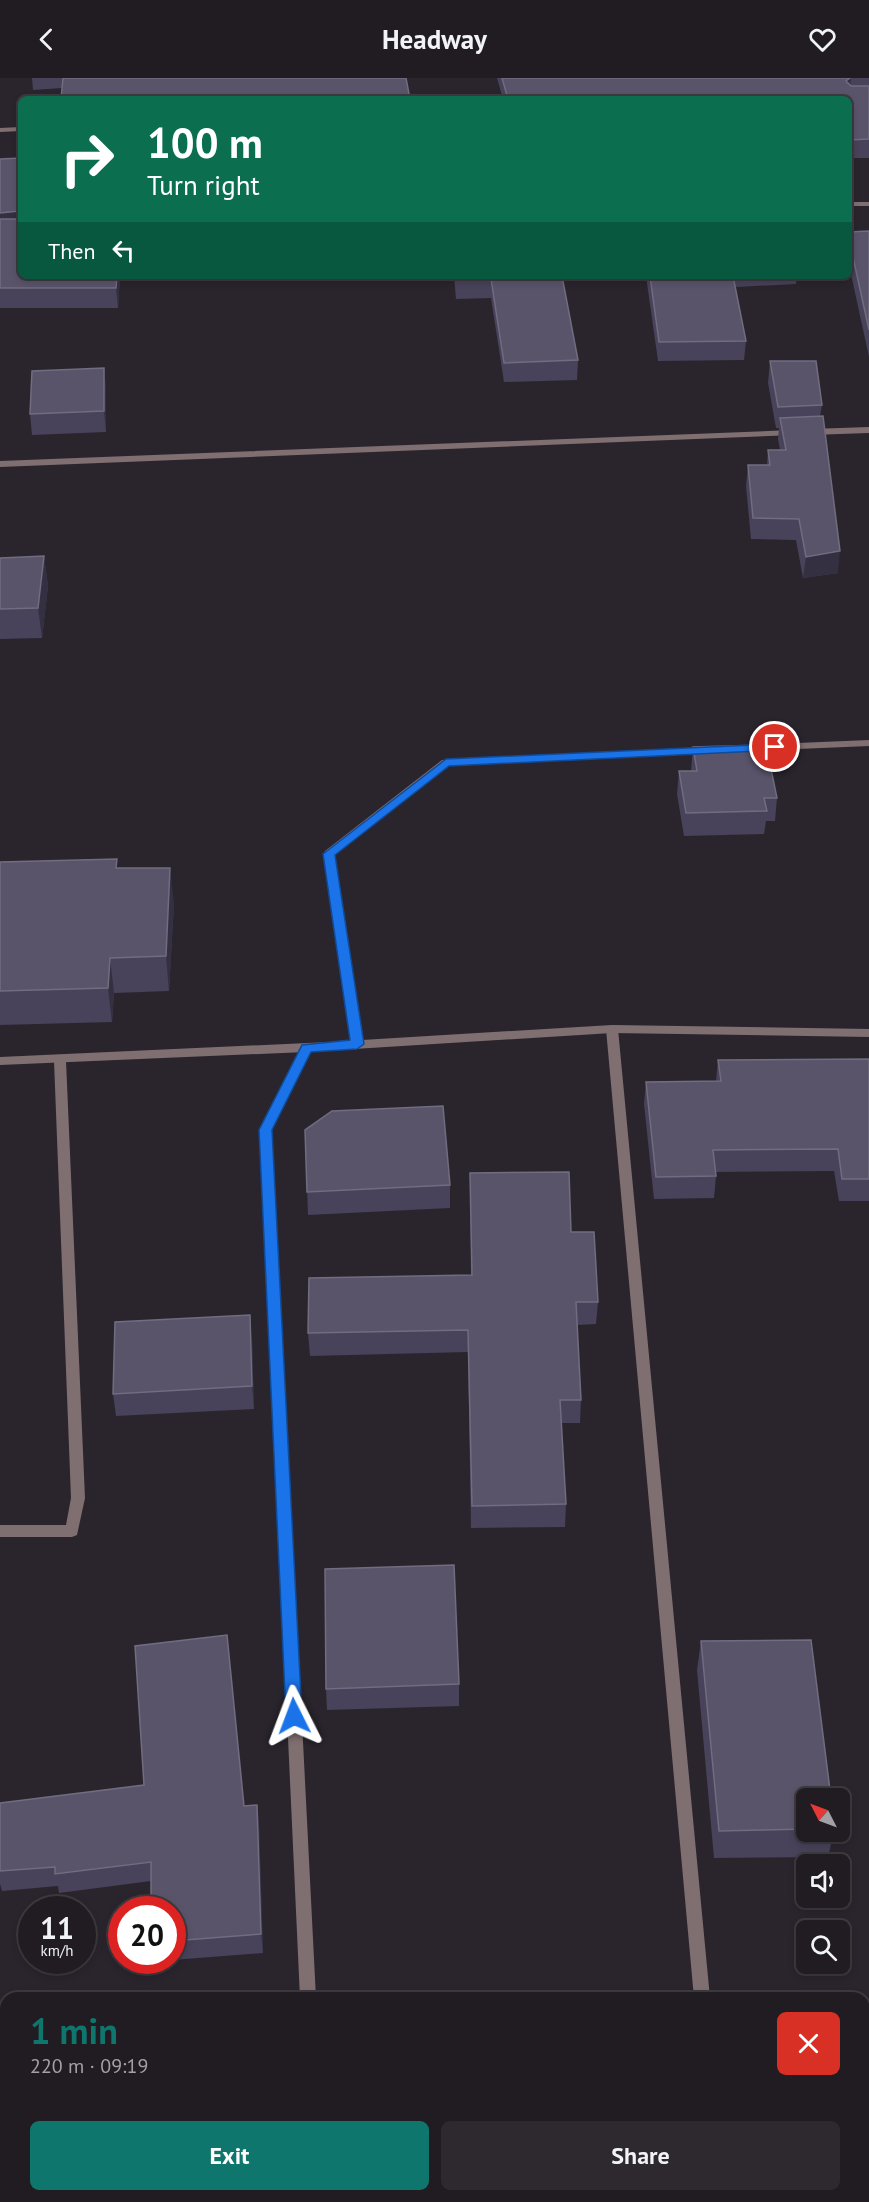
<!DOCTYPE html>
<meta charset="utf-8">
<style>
:root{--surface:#201c22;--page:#2d292f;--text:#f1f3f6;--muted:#a2a1a5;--line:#3d3a40;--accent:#0f766e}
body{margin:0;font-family:"PT Sans",sans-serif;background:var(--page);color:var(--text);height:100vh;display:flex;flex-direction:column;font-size:22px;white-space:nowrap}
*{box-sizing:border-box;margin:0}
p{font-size:20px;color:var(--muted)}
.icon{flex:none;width:33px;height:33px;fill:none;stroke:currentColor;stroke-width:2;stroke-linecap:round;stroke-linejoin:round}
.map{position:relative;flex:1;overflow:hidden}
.drawer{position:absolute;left:0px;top:1914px;width:870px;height:210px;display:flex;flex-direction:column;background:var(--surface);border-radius:18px 18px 0 0;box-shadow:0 3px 9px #0003,0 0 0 2px var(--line)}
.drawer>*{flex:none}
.guide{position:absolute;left:18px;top:18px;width:834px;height:183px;border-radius:9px;box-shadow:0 3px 9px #0003,0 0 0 2px var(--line);background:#0b6e4f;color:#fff;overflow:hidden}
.needle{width:39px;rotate:312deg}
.buttons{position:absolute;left:796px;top:1710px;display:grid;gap:12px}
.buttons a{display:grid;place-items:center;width:54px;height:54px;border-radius:9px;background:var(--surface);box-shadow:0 3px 9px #0003,0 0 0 2px var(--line);font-size:30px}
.speed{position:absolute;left:18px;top:1818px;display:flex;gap:12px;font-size:30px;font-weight:700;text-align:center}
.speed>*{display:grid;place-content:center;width:78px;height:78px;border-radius:50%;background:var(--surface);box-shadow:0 3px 9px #0003,0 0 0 2px var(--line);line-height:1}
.speed small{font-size:15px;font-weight:400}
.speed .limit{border:9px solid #d22;background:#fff;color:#111}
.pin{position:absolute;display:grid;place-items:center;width:51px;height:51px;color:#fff;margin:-26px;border:3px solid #fff;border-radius:50%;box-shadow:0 2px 6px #0007}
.me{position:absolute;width:66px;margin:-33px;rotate:357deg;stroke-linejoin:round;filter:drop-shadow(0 0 4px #0008)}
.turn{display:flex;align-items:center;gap:21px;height:126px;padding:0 30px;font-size:27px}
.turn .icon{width:78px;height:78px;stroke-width:2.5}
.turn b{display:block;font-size:42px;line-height:51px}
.then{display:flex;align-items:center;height:57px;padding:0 30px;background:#0003;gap:12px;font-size:22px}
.round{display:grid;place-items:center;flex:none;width:63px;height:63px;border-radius:9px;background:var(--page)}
.headline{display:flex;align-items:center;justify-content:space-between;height:102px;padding:0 30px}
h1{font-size:36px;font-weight:700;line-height:45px;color:var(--accent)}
.button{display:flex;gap:12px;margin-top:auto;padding:12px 30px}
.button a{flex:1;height:69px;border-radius:9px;background:var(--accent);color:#fff;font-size:24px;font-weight:700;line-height:69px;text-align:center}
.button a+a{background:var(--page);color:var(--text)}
header{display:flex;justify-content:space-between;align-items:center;height:78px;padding:0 30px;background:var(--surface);font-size:27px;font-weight:700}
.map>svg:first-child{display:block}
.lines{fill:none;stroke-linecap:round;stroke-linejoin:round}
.service{fill:#806f71;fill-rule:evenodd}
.minor{fill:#806f71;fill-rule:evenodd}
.wall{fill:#48425a}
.shaded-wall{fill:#342f41}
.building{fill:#5a546b;stroke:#716c80;stroke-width:1.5}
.route{fill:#1a73e8;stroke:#114b97;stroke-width:1.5}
</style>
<header><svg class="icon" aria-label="back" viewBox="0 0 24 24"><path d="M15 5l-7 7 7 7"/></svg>Headway<svg class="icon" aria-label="heart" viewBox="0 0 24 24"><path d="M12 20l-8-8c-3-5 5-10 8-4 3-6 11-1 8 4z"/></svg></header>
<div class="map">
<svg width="869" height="2124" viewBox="0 0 869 2124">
<rect width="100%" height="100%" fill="#2a252d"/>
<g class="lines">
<!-- service -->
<path class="service" d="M849 124H869V128H849Z
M869 349V355L811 357 807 354 811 351Z
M793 352 796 353V357L0 389V383Z
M612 947 618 951 710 1920H694L606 951Z
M306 966 312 970 272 1052 316 1920H300L260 1052 300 970Z
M60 979 66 983 85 1420 77 1457 72 1459H0V1447H66L71 1420 54 983Z
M310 2118H326V2124H310Z"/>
<!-- minor -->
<path class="minor" d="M21 49V53L0 54V50Z
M869 662V668L750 673 745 670 750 667Z
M709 669 714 672 713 674 449 687 335 776 362 962 612 947 869 951V959L612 955 306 974 0 987V979L351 963 324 775 325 773 442 682Z"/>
</g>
<!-- wall -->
<path class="wall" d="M32 0H406L62 10 33 12Z
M497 0H869V80H849V21H503Z
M21 80V198H120L118 230H0V81Z
M869 153V279L849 187V154Z
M454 198H562L578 282 577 302 504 304 491 220 456 221Z
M646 198H797L796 206 735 209 746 263 744 282 658 283Z
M770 283 822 327 820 338 838 495 803 500 796 462 751 461 746 408 748 387H767L768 372H780L778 361 779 350H776L768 305Z
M104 290 106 311V354L32 357 30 336Z
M44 478 48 508 42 560 0 561V480Z
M693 669 777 720 775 743H766L764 756 684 758 677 716 679 693H691Z
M0 784 118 790 174 825 169 913 114 915 112 944 0 947Z
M869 981V1123H839L834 1093 716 1094V1098L714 1120 654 1121 644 1026 646 1004 716 1003 718 982Z
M305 1052 450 1107V1130L308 1137Z
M470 1095 571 1154 598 1224 596 1246 577 1247 581 1322 580 1345H561L566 1426 565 1449 471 1450 468 1274 310 1278 308 1255 471 1197Z
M252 1260 254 1331 116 1338 113 1316Z
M701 1563 807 1720V1754H834L828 1779 714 1780 697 1592Z
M459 1606V1628L327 1632 326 1611Z
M0 1725 244 1728 257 1727 259 1746 263 1875 172 1882V1832L151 1803 59 1815 58 1808 2 1813 0 1806Z"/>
<!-- shaded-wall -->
<path class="shaded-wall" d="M851 0 849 18 846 3Z
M19 133 21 153 0 155V135Z
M117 198H120L118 230 116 210Z
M104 290 106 311V354L104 333Z
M840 473 838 495 803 500 806 479Z
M44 478 48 508 42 560 38 530Z
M170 790 174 825 169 913 166 878Z
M110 880 114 915 112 944 108 910Z
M250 1237 252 1260 254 1331 252 1308Z
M257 1727 259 1746 263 1875 261 1856Z"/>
<!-- building -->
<path class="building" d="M63 0H406L410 21H61Z
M502 0H850L846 3 851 8H869V61L849 62V21H508Z
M21 80V198H117L116 210H0V141H20L19 133 0 135V81Z
M869 153V252L849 161V154Z
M456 198H562L578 282 504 285 491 201 456 202Z
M650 198H733L746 263 659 264Z
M770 283H816L822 327 778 329Z
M104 290V333L30 336 32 293Z
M823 338 840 473 806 479 799 441 753 440 748 387H770L768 372H786L780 340Z
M44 478 38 530 0 531V480Z
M766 667 777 720H764L767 733 686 735 679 693H697L693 669Z
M117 781 116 790H170L166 878 110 880 108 910 0 913V784Z
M869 981V1101H842L838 1071 713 1072 716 1098 656 1099 646 1004 721 1003 718 982Z
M443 1028 450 1107 307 1114 305 1052 332 1033Z
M569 1094 571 1154H594L598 1224H576L581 1322H560L566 1426 472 1428 468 1252 308 1255 309 1200 472 1197 470 1095Z
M250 1237 252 1308 113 1316 115 1244Z
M454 1487 459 1606 326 1611 325 1491Z
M227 1557 244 1728 257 1727 261 1856 172 1863V1832H151V1784L55 1796V1789L0 1793V1725L144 1707 135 1568Z
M811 1562 831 1720H807V1751L719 1753 701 1563Z
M573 2122 627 2124H573Z"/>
<!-- route -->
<path class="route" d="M775 666 779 667V672L449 688 335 777 364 966 357 971 311 974 272 1052 302 1638 300 1644 294 1646 288 1644 286 1638 259 1052 302 967 350 962 323 776 446 681Z"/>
</svg>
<div class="buttons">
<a><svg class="needle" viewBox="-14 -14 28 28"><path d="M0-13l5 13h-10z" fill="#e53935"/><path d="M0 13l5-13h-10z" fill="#a2a1a5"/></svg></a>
<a><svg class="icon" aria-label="sound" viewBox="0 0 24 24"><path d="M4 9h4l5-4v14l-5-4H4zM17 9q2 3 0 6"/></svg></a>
<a><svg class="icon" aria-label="search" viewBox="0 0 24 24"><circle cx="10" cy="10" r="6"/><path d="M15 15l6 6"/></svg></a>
</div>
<div class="speed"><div>11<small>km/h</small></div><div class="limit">20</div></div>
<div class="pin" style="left:775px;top:669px;background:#d93025"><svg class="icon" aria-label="arrive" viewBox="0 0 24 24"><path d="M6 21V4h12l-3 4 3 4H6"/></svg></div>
<svg class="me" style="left:294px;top:1638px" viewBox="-20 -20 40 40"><path d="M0-17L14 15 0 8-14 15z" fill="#1a73e8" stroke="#fff" stroke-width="4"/></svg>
<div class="guide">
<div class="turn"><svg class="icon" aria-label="right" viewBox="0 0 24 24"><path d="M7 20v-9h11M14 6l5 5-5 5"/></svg><div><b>100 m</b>Turn right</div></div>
<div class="then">Then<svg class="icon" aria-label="left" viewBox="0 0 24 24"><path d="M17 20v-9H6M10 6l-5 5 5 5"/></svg></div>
</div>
<section class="drawer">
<div class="headline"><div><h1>1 min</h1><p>220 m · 09:19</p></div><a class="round" style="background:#d93025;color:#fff"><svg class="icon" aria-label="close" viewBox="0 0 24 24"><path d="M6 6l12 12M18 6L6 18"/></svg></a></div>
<div class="button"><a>Exit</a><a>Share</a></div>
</section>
</div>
